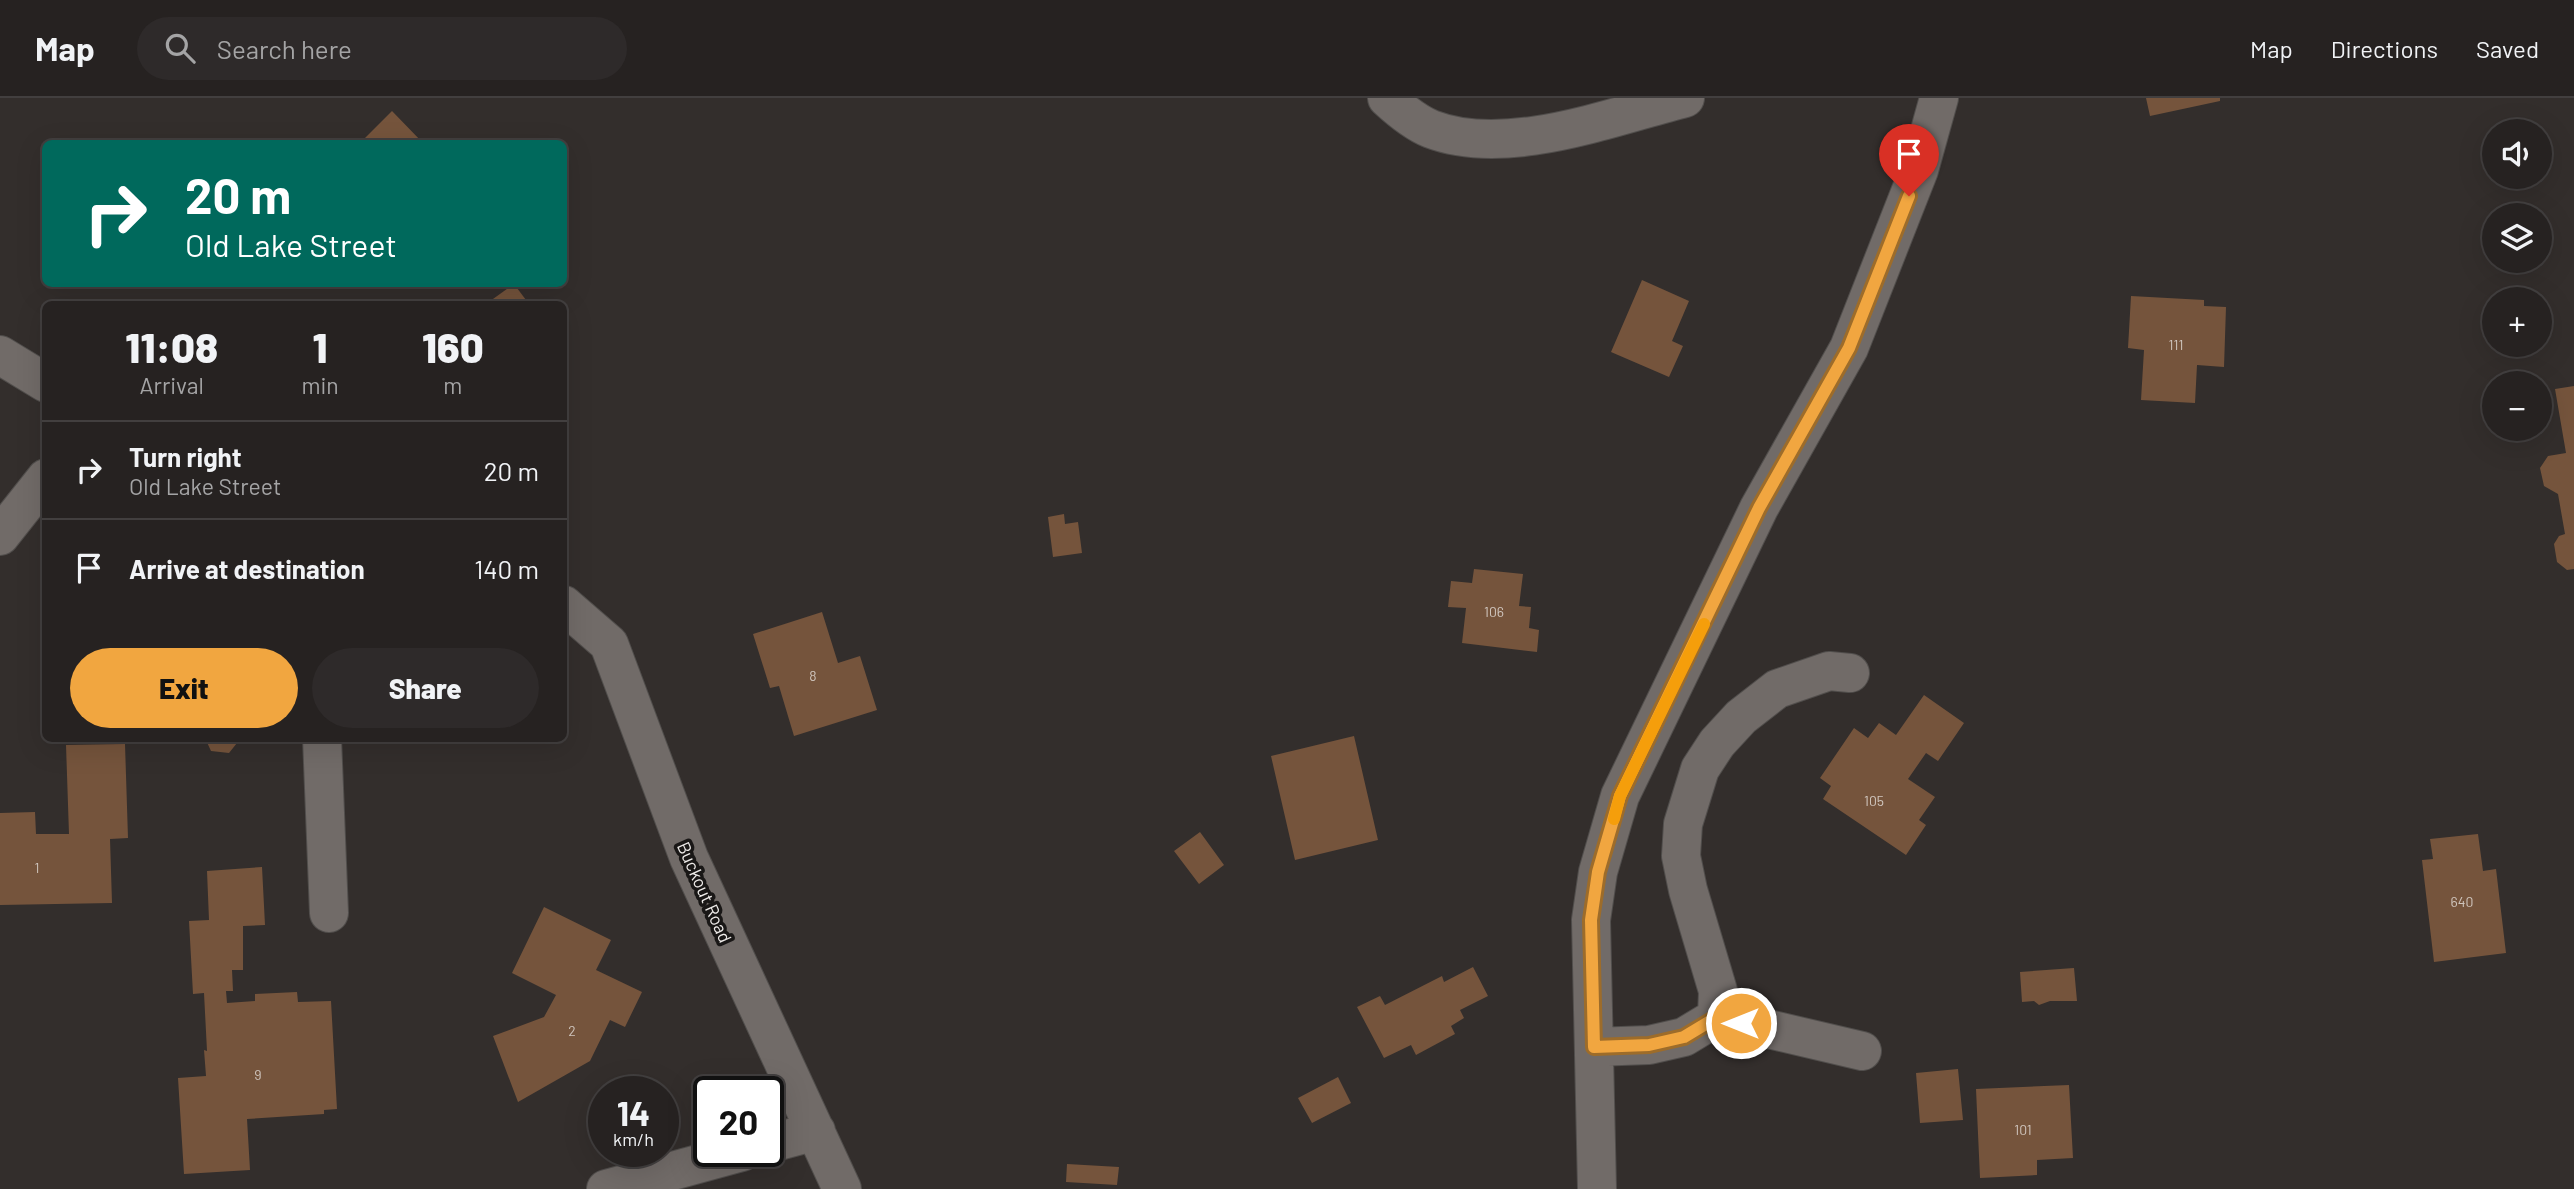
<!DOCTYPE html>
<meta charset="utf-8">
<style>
:root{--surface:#262221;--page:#2e2a2a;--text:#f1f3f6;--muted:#a4a4a5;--line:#423f3f;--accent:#f1a640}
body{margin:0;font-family:Barlow,sans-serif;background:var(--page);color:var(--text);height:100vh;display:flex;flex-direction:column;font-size:26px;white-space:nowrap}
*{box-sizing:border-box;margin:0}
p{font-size:23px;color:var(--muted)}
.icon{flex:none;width:38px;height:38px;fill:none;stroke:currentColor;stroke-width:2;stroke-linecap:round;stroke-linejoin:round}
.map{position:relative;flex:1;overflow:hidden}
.panel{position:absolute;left:42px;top:203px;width:525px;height:441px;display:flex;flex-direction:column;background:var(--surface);border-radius:10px;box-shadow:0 7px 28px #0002,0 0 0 2px var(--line)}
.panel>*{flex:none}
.guide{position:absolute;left:42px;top:42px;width:525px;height:147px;border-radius:10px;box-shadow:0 7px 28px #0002,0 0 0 2px var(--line);background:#00695c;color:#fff;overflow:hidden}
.controls{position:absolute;left:2482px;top:21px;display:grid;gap:14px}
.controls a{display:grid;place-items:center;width:70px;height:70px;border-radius:50%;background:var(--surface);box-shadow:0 7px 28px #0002,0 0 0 2px var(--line);font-size:35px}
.speed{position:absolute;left:588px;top:978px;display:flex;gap:14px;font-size:35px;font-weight:700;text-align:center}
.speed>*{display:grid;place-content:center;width:91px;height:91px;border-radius:50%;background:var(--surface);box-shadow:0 7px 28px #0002,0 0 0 2px var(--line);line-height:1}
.speed small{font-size:18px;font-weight:400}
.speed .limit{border:4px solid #111;border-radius:10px;background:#fff;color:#111}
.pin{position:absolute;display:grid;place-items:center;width:60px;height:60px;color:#fff;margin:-72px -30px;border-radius:50% 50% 50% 0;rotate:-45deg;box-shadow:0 0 7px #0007}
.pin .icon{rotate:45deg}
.me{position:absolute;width:77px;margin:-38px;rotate:270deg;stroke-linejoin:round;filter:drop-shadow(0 0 5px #0008)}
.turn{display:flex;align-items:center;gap:24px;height:147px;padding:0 28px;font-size:32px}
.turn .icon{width:91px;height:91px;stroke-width:2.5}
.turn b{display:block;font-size:49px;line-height:60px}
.eta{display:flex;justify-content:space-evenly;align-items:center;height:119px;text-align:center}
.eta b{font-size:42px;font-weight:800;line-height:49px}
.primary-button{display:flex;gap:14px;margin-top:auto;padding:14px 28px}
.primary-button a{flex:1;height:80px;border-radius:42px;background:var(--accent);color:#111;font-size:28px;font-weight:800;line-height:80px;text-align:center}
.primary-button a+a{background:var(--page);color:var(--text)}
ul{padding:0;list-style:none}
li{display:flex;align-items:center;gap:21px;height:98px;padding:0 28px;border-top:2px solid var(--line)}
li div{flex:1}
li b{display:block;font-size:26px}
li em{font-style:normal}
header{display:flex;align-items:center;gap:42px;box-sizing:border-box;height:98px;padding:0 35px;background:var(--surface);border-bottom:2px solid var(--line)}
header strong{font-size:33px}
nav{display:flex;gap:38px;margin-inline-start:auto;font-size:24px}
.search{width:490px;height:63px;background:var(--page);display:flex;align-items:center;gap:18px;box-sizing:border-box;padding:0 24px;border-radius:38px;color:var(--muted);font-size:26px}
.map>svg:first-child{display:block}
.building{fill:#75543c}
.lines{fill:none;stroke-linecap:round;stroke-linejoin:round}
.minor-casing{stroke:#514e4c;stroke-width:40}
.minor{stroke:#716b68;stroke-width:38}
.route-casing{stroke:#9d6c2a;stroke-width:18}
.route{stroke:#f1a640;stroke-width:12}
.slow{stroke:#f59e0b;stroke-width:12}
.labels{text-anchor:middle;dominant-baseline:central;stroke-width:7;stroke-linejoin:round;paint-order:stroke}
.number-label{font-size:14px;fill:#d0c6be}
.street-label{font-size:18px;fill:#efecea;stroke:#191716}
</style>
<header>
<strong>Map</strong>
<div class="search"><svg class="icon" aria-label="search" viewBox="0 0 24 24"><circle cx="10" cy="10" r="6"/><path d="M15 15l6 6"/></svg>Search here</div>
<nav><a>Map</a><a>Directions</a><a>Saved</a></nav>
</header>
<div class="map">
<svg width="2574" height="1091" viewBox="0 0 2574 1091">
<rect width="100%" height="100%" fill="#332e2c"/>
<!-- building -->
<path class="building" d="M2146 0H2220V3L2150 18Z
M392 13 424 46H359Z
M1642 182 1689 203 1672 243 1683 248 1669 279 1611 254Z
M514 186 529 206H486Z
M2131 198 2204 202V208L2226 209 2224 269 2197 267 2195 305 2141 302 2144 252 2128 250Z
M2574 288V471L2567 472 2557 464 2554 446 2559 438 2565 436 2558 396 2544 388 2540 370 2548 358 2566 355 2555 291Z
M1064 416 1065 426 1078 424 1082 455 1053 459 1048 419Z
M1474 471 1523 476 1519 508 1531 509 1529 530 1539 532 1537 554 1462 545 1466 510 1448 509 1451 483 1472 485Z
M822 514 838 565 860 558 877 612 794 638 779 588 770 590 753 536Z
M1924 597 1964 625 1938 663 1926 655 1908 681 1935 699 1919 722 1926 727 1906 757 1823 701 1831 688 1820 680 1854 630 1868 640 1879 625 1896 637Z
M1354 638 1378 742 1295 762 1271 658Z
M205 640H241L229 655 211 653Z
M125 646 128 740 110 741 112 805 0 807V715L35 714 36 736H69L66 647Z
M1200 734 1224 767 1199 786 1174 753Z
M2478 736 2483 773 2496 771 2506 855 2434 864 2422 762 2433 761 2430 741Z
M262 769 265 827 243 828V872H232L233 893H226L227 905 255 903V896L297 894 298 904 331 903 337 1011 324 1012V1016L247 1021 250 1072 184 1076 178 980 206 978 204 952 207 953 204 895 193 896 189 823 209 822 207 773Z
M544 809 611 842 596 872 642 894 625 929 610 922 590 963 518 1004 493 938 544 919 556 897 512 875Z
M1473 869 1488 898 1460 912 1464 920 1451 928 1455 936 1416 957 1411 947 1384 960 1357 909 1380 898 1385 907 1442 878 1444 884Z
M2074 870 2077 903H2050L2039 907 2034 903 2022 904 2020 874Z
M1958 971 1963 1022 1920 1025 1916 975Z
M1338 979 1351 1005 1312 1025 1298 1000Z
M2069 987 2073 1060 2037 1062V1077L1980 1080 1976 991Z
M1067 1066 1119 1069 1117 1087 1066 1084Z"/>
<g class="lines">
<defs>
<path id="minor" d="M1387 0C1400 12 1414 24 1431 31 1506 60 1610 19 1685 0
M0 257 46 285
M0 438 46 380
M564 507 609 546 689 760 842 1091
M322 640 329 815
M1717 919 1862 953
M1594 949 1649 947 1684 939 1717 919 1718 893 1688 792 1681 758 1683 726 1700 671 1717 645 1741 619 1777 591 1829 573 1850 575
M768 1046 816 1033
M606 1091 742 1054
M1597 1091 1591 822 1598 774 1620 698 1759 410 1849 250 1919 72 1939 0"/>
</defs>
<!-- minor casing -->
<use href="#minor" class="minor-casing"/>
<!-- minor -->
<use href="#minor" class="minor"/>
</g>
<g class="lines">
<defs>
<path id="route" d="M1741 925 1717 919 1684 939 1649 947 1594 949 1591 822 1598 774 1620 698 1759 410 1849 250 1909 98"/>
</defs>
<!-- route casing -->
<use href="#route" class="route-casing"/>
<!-- route -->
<use href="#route" class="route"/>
<!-- slow -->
<path class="slow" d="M1614 721 1620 698 1704 526"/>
</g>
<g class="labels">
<!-- number labels -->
<g class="number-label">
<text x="2176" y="246">111</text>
<text x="1494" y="513">106</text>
<text x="813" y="577">8</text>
<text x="1874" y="702">105</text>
<text x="37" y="769">1</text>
<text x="2462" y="803">640</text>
<text x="572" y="932">2</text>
<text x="258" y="976">9</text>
<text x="2023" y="1031">101</text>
</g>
<!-- street labels -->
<g class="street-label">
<text transform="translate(705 794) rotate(66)">Buckout Road</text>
</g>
</g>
</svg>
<div class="controls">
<a><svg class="icon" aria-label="sound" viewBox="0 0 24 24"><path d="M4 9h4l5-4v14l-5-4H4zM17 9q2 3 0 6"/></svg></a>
<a><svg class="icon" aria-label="layers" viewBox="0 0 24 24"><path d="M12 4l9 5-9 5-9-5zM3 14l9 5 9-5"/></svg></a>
<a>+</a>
<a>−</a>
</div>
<div class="speed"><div>14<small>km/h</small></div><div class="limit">20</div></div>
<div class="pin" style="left:1909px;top:98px;background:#d93025"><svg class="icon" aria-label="arrive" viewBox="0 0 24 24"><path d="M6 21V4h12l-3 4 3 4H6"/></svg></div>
<svg class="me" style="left:1741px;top:925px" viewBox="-20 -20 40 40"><circle r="17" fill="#f1a640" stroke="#fff" stroke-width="3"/><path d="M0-11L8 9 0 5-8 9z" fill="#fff"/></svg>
<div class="guide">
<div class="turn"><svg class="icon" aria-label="right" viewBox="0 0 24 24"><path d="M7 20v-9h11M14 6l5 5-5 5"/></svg><div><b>20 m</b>Old Lake Street</div></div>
</div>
<section class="panel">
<div class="eta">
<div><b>11:08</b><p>Arrival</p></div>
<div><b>1</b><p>min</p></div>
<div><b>160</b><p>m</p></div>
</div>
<ul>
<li><svg class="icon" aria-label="right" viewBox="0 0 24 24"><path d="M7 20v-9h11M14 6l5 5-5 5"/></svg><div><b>Turn right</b><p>Old Lake Street</p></div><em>20 m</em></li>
<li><svg class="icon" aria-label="arrive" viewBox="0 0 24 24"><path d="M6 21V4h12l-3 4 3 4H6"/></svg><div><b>Arrive at destination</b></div><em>140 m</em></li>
</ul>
<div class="primary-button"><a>Exit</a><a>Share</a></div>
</section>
</div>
